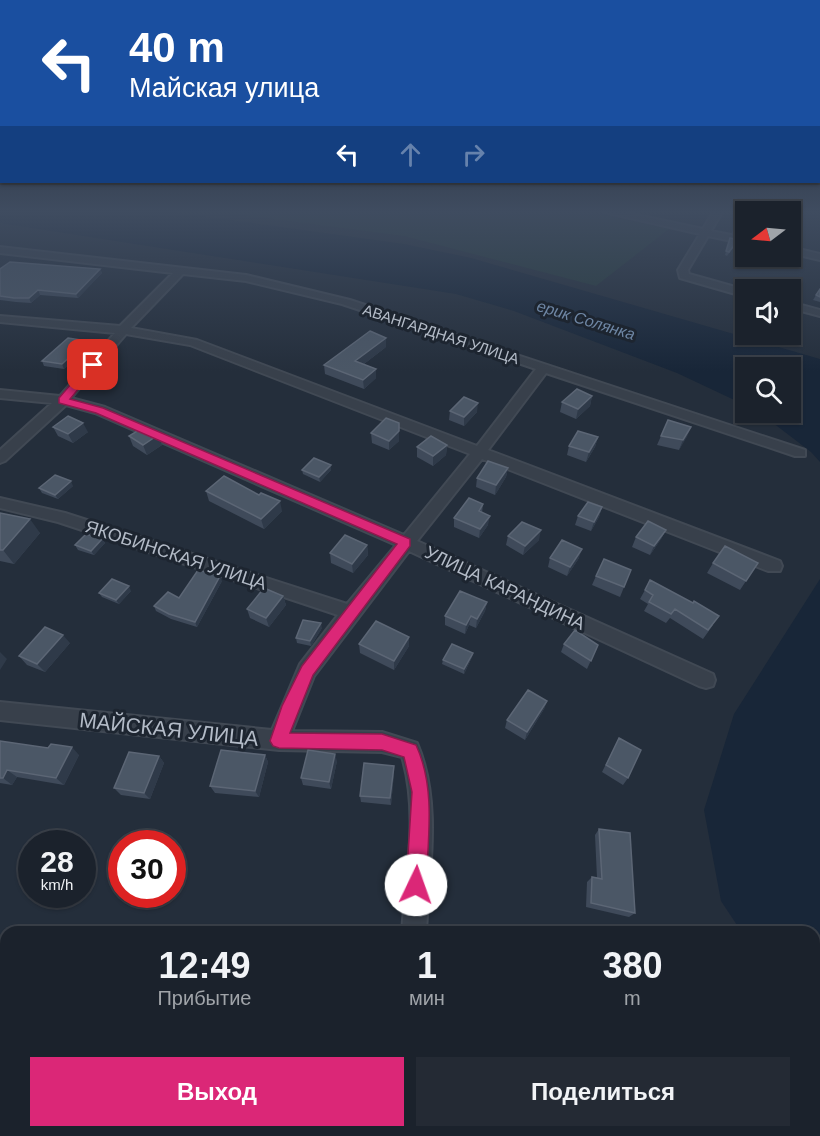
<!DOCTYPE html>
<html lang="ru">
<meta charset="utf-8">
<style>
:root{--surface:#1b222c;--page:#242a34;--text:#f1f3f6;--muted:#a0a4a9;--line:#393f48;--accent:#db2777}
body{margin:0;font-family:Arial,sans-serif;background:var(--page);color:var(--text);height:100vh;display:flex;flex-direction:column;font-size:22px;white-space:nowrap}
*{box-sizing:border-box;margin:0}
p{font-size:20px;color:var(--muted)}
.icon{flex:none;width:33px;height:33px;fill:none;stroke:currentColor;stroke-width:2;stroke-linecap:round;stroke-linejoin:round}
.map{position:relative;flex:1;overflow:hidden}
.panel{position:absolute;left:0px;top:926px;width:820px;height:212px;display:flex;flex-direction:column;background:var(--surface);border-radius:18px 18px 0 0;box-shadow:0 2px 4px #0004,0 0 0 2px var(--line)}
.panel>*{flex:none}
.hud{position:absolute;left:0px;top:0px;width:820px;height:183px;box-shadow:0 2px 4px #0004,0 0 0 2px var(--line);background:#1a4fa0;color:#fff;overflow:hidden}
.needle{width:39px;rotate:254deg}
.controls{position:absolute;left:735px;top:201px;display:grid;gap:12px}
.controls a{display:grid;place-items:center;width:66px;height:66px;border-radius:0px;background:var(--surface);box-shadow:0 2px 4px #0004,0 0 0 2px var(--line);font-size:30px}
.speed{position:absolute;left:18px;top:830px;display:flex;gap:12px;font-size:30px;font-weight:700;text-align:center}
.speed>*{display:grid;place-content:center;width:78px;height:78px;border-radius:50%;background:var(--surface);box-shadow:0 2px 4px #0004,0 0 0 2px var(--line);line-height:1}
.speed small{font-size:15px;font-weight:400}
.speed .limit{border:9px solid #d22;background:#fff;color:#111}
.pin{position:absolute;display:grid;place-items:center;width:51px;height:51px;color:#fff;margin:-26px;border-radius:12px;box-shadow:0 3px 9px #0006}
.me{position:absolute;width:66px;margin:-33px;rotate:3deg;stroke-linejoin:round;filter:drop-shadow(0 0 4px #0008)}
.turn{display:flex;align-items:center;gap:21px;height:126px;padding:0 30px;font-size:27px}
.turn .icon{width:78px;height:78px;stroke-width:2.5}
.turn b{display:block;font-size:42px;line-height:51px}
.lanes{display:flex;align-items:center;height:57px;padding:0 30px;background:#0003;justify-content:center;gap:30px;direction:ltr}
.lanes .off{opacity:.35}
.eta{display:flex;justify-content:space-evenly;align-items:center;height:102px;text-align:center}
.eta b{font-size:36px;font-weight:700;line-height:42px}
.action{display:flex;gap:12px;margin-top:auto;padding:12px 30px}
.action a{flex:1;height:69px;border-radius:0px;background:var(--accent);color:#fff;font-size:24px;font-weight:700;line-height:69px;text-align:center}
.action a+a{background:var(--page);color:var(--text)}
.map>svg:first-child{display:block}
.green{fill:#263a3c}
.water{fill:#182638}
.lines{fill:none;stroke-linecap:round;stroke-linejoin:round}
.street-casing{stroke:#414954;stroke-width:4}
.street{fill:#38404b;fill-rule:evenodd}
.wall{fill:#3f4a5a}
.shaded-wall{fill:#2f3a49}
.building{fill:#4b5766;stroke:#5c6675;stroke-width:1.5}
.route{fill:#db2777;stroke:#8e194d;stroke-width:1.5}
.labels{text-anchor:middle;dominant-baseline:central;stroke-width:6;stroke-linejoin:round;paint-order:stroke}
.far-street-label{font-size:15px;fill:#b3bbc7;stroke:#1d2530}
.far-water-label{font-size:16px;font-style:italic;fill:#6e86a4;stroke:#1d2530}
.street-label{font-size:18px;fill:#b3bbc7;stroke:#1d2530}
.near-street-label{font-size:21px;fill:#b3bbc7;stroke:#1d2530}
</style>
<div class="map">
<svg width="820" height="1136" viewBox="0 0 820 1136">
<rect width="100%" height="100%" fill="#242e3b"/>
<!-- green -->
<path class="green" d="M219 212H589L669 229 596 286 404 236Z"/>
<!-- water -->
<path class="water" d="M0 212H173L404 244 471 258 820 359V462L811 452 760 413 790 412V368H746L745 405 677 373 514 311 456 294 0 223Z
M820 579V1055L814 1046V932L741 931 721 901 704 810 734 714Z"/>
<g class="lines">
<defs>
<path id="street" d="M604 212H623L703 229 713 212H722L711 231 746 238V244L708 236 688 270 689 274 746 290V297L680 278 678 270 700 234Z
M0 247 246 275 350 300 805 450V456H795L546 373 488 450 780 561 782 566 780 571H768L482 459 417 541 713 674 715 680 713 686 706 688 699 686 409 551 314 676 292 731 382 732 417 743C442 801 429 871 426 932H402C406 875 419 812 402 757L382 752 279 750 0 720V702L272 730 300 664 338 615 58 522 0 508V498L65 513 347 604 396 545 95 413 66 405 5 461 0 463V450L52 403 0 398V390L60 396 115 333 0 322V316L120 326 173 273 0 253ZM183 274 246 281 342 304 536 369 477 446 197 340 131 328ZM126 334 190 345 470 454 404 535 105 407 71 398Z
M790 247 820 254V260L790 253Z
M790 302 820 310V316L790 308Z
M0 1119H6V1131H40L42 1136H0Z
M387 1131H415L414 1136H386Z"/>
</defs>
<!-- street casing -->
<use href="#street" class="street-casing"/>
<!-- street -->
<use href="#street" class="street"/>
</g>
<!-- wall -->
<path class="wall" d="M739 212 746 231 742 235 732 233Z
M730 238 738 240 736 244 727 256 725 255Z
M0 269H100L102 273 78 298 40 295 31 303 16 302 0 300Z
M820 289V302L813 300Z
M89 345 64 369 44 366 42 361Z
M386 347 364 364 376 369V378L364 389 325 374 324 365Z
M592 396 590 406 576 419 560 412 562 402Z
M450 411 477 412 464 426 449 420Z
M399 423V441L389 450 372 443 371 433Z
M53 427 88 432 73 443 58 436Z
M691 427 679 450 657 445 661 436Z
M158 435 162 445 147 455 133 446 129 436Z
M598 437 595 447 586 462 567 455 569 446Z
M447 445 446 455 433 466 417 457V447Z
M508 468 506 477 495 495 476 487 477 478Z
M302 470H331L320 482 303 474Z
M73 486 58 499 42 493 39 488Z
M206 491 282 511 264 529 209 501Z
M483 504 482 513 488 525 479 538 454 527V518Z
M602 507 599 517 591 531 575 525 578 516Z
M0 513 40 533 14 564 0 561Z
M666 530 661 539 650 555 632 547 636 537Z
M508 536 539 540 523 555 506 545Z
M102 539 105 543 94 555 78 550 75 545Z
M367 545 368 555 353 573 331 563 330 553Z
M550 558H579L567 576 548 567Z
M713 563H758L740 590 707 573Z
M631 570 620 597 592 585 596 576Z
M222 581 197 627 171 619 156 611 154 606 179 598Z
M645 590 713 625 703 639 670 618 666 623 644 611 648 604 640 599Z
M131 591 119 604 102 597 99 593Z
M283 596 286 605 269 627 250 618 247 609Z
M487 602 485 611 476 628 469 625 465 634 445 625V616Z
M322 628 311 646 297 643 296 638Z
M409 637V646L394 670 360 653 359 644Z
M70 643 45 672 27 665 19 656Z
M564 644 598 645 587 669 561 652Z
M473 653 472 657 464 674 442 664 443 660Z
M547 701 544 709 525 740 505 728 507 720Z
M619 738 628 778 623 785 602 772Z
M0 741 79 755 64 785 17 777 12 785 0 783Z
M265 755 268 762 259 797 215 793 210 786Z
M159 756 164 763 150 799 121 795 114 788Z
M337 761 331 789 303 785 301 778Z
M394 773 391 805 361 802 360 796Z
M599 829 635 913 629 917 586 907 587 882 592 877 597 878 595 835Z"/>
<!-- shaded-wall -->
<path class="shaded-wall" d="M100 269 102 273 78 298 76 294Z
M38 290 40 295 31 303 29 298Z
M386 338V347L356 370 355 361Z
M87 341 89 345 64 369 62 364Z
M376 369V378L364 389 363 380Z
M592 396 590 406 576 419 578 409Z
M478 403 477 412 464 426V417Z
M83 423 88 432 73 443 68 434Z
M691 427 687 437 679 450 683 440Z
M399 431V441L389 450V441Z
M158 435 162 445 147 455 143 445Z
M598 437 595 447 586 462 589 452Z
M447 445 446 455 433 466V456Z
M331 465V470L320 482 319 477Z
M508 468 506 477 495 495 496 485Z
M71 481 73 486 58 499 55 495Z
M280 501 282 511 264 529 261 519Z
M602 507 599 517 591 531 594 522Z
M490 516 488 525 479 538 480 529Z
M30 519 40 533 14 564 3 550Z
M541 530 539 540 523 555 525 546Z
M666 530 661 539 650 555 654 546Z
M102 539 105 543 94 555 91 551Z
M367 545 368 555 353 573 352 564Z
M582 549 579 558 567 576 570 567Z
M220 576 222 581 197 627 195 622Z
M129 586 131 591 119 604 116 600Z
M283 596 286 605 269 627 266 618Z
M487 602 485 611 476 628 477 619Z
M471 616 469 625 465 634 466 625Z
M321 623 322 628 311 646 310 641Z
M63 635 70 643 45 672 37 664Z
M409 637V646L394 670V661Z
M0 652 7 659 0 670Z
M473 653 472 657 464 674V669Z
M547 701 544 709 525 740 527 732Z
M72 747 79 755 64 785 56 778Z
M335 754 337 761 331 789 329 782Z
M265 755 268 762 259 797 255 791Z
M159 756 164 763 150 799 144 793Z
M394 766V773L391 805 390 798Z
M7 770 17 777 12 785 3 778Z"/>
<!-- building -->
<path class="building" d="M739 212H746L745 229 734 227Z
M730 238 738 240 729 252 726 251Z
M10 262 100 269 76 294 38 290 29 298H14L0 296V269Z
M820 289V297L816 295Z
M370 331 386 338 355 361 376 369 363 380 324 365Z
M68 338 87 341 62 364 42 361Z
M577 389 592 396 578 409 562 402Z
M464 397 478 403 464 417 450 411Z
M68 416 83 423 68 434 53 427Z
M386 418 399 423V431L389 441 371 433Z
M668 420 691 427 683 440 661 436Z
M142 428 158 435 143 445 129 436Z
M578 431 598 437 589 452 569 446Z
M431 436 447 445 433 456 417 447Z
M314 458 331 465 319 477 302 470Z
M488 461 508 468 496 485 477 478Z
M55 475 71 481 55 495 39 488Z
M224 476 259 495 261 493 280 501 261 519 206 491Z
M469 498 483 504 479 511 490 516 480 529 454 518Z
M588 502 602 507 594 522 578 516Z
M0 513 30 519 3 550H0Z
M648 521 666 530 654 546 636 537Z
M522 522 541 530 525 546 508 536Z
M86 534 102 539 91 551 75 545Z
M345 535 367 545 352 564 330 553Z
M562 540 582 549 570 567 550 558Z
M725 546 758 563 746 581 713 563Z
M604 559 631 570 624 587 596 576Z
M198 570 220 576 195 622 169 614 154 606 168 592 179 598Z
M112 579 129 586 116 600 99 593Z
M650 580 693 603 694 601 719 616 708 630 675 609 671 614 649 602 653 595 645 590Z
M264 588 283 596 266 618 247 609Z
M460 591 487 602 477 619 471 616 466 625 445 616Z
M303 620 321 623 310 641 296 638Z
M376 621 409 637 394 661 359 644Z
M45 627 63 635 37 664 19 656Z
M575 630 598 645 591 661 564 644Z
M452 644 473 653 464 669 443 660Z
M528 690 547 701 527 732 507 720Z
M619 738 641 750 628 778 606 765Z
M0 741 48 748 51 744 72 747 56 778 7 770 3 778H0Z
M221 750 265 755 255 791 210 786Z
M308 750 335 754 329 782 301 778Z
M129 752 159 756 144 793 114 788Z
M364 763 394 766 390 798 360 796Z
M599 829 630 833 635 913 591 903 592 877 602 879Z"/>
<!-- sky -->
<linearGradient id="sky" x2="0" y2="1"><stop stop-color="#141920"/><stop offset="0.57" stop-color="#3f4c60"/><stop offset="1" stop-color="#3f4c60" stop-opacity="0"/></linearGradient>
<rect width="820" height="371" fill="url(#sky)"/>
<!-- route -->
<path class="route" d="M89 363 98 365 70 399 103 408 410 539V546L313 675 290 733 382 734 416 745C436 788 428 838 426 885L423 892 416 895 409 892 406 885 412 792 404 757 382 750 279 748 273 746 270 741 282 706 302 666 397 544 96 413 59 403V398Z"/>
<g class="labels">
<!-- far-street labels -->
<g class="far-street-label">
<text transform="translate(441 334) rotate(18)">АВАНГАРДНАЯ УЛИЦА</text>
</g>
<!-- far-water labels -->
<g class="far-water-label">
<text transform="translate(586 320) rotate(17)">ерик Солянка</text>
</g>
<!-- street labels -->
<g class="street-label">
<text transform="translate(176 555) rotate(18)">ЯКОБИНСКАЯ УЛИЦА</text>
<text transform="translate(505 588) rotate(25)">УЛИЦА КАРАНДИНА</text>
</g>
<!-- near-street labels -->
<g class="near-street-label">
<text transform="translate(169 729) rotate(6)">МАЙСКАЯ УЛИЦА</text>
</g>
</g>
</svg>
<div class="controls">
<a><svg class="needle" viewBox="-14 -14 28 28"><path d="M0-13l5 13h-10z" fill="#e53935"/><path d="M0 13l5-13h-10z" fill="#a0a4a9"/></svg></a>
<a><svg class="icon" aria-label="sound" viewBox="0 0 24 24"><path d="M4 9h4l5-4v14l-5-4H4zM17 9q2 3 0 6"/></svg></a>
<a><svg class="icon" aria-label="search" viewBox="0 0 24 24"><circle cx="10" cy="10" r="6"/><path d="M15 15l6 6"/></svg></a>
</div>
<div class="speed"><div>28<small>km/h</small></div><div class="limit">30</div></div>
<div class="pin" style="left:93px;top:365px;background:#d93025"><svg class="icon" aria-label="arrive" viewBox="0 0 24 24"><path d="M6 21V4h12l-3 4 3 4H6"/></svg></div>
<svg class="me" style="left:416px;top:885px" viewBox="-20 -20 40 40"><circle r="19" fill="#fff"/><path d="M0-13L10 11 0 6-10 11z" fill="#db2777"/></svg>
<div class="hud">
<div class="turn"><svg class="icon" aria-label="left" viewBox="0 0 24 24"><path d="M17 20v-9H6M10 6l-5 5 5 5"/></svg><div><b>40 m</b>Майская улица</div></div>
<div class="lanes"><svg class="icon" aria-label="left" viewBox="0 0 24 24"><path d="M17 20v-9H6M10 6l-5 5 5 5"/></svg><svg class="icon off" aria-label="ahead" viewBox="0 0 24 24"><path d="M12 20V5M6 11l6-6 6 6"/></svg><svg class="icon off" aria-label="right" viewBox="0 0 24 24"><path d="M7 20v-9h11M14 6l5 5-5 5"/></svg></div>
</div>
<section class="panel">
<div class="eta">
<div><b>12:49</b><p>Прибытие</p></div>
<div><b>1</b><p>мин</p></div>
<div><b>380</b><p>m</p></div>
</div>
<div class="action"><a>Выход</a><a>Поделиться</a></div>
</section>
</div>
